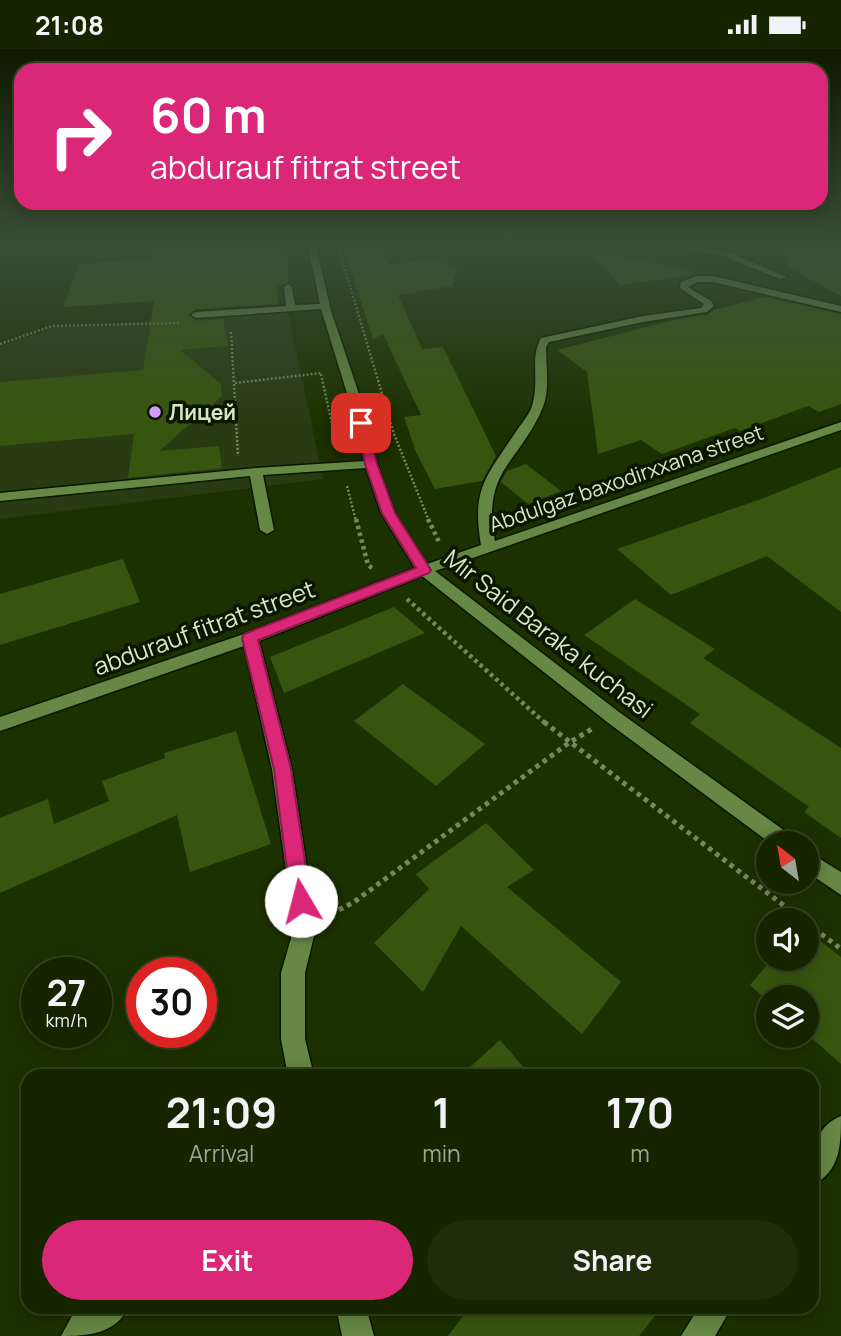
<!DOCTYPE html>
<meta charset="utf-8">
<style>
:root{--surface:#152500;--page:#1e2d0a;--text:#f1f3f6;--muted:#9da599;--line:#344222;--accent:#db2777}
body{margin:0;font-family:Manrope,sans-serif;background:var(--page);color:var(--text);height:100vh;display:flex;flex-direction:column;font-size:26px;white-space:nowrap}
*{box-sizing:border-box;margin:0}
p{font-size:23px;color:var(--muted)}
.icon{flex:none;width:38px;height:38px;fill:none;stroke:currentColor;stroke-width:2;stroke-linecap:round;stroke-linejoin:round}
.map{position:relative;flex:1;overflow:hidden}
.sheet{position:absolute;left:21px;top:1020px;width:798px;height:245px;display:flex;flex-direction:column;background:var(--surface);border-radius:21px;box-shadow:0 4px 18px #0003,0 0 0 2px var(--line)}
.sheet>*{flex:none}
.top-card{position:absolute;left:14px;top:14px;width:814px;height:147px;border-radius:21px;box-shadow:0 4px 18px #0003,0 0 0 2px var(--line);background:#db2777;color:#fff;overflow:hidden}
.needle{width:46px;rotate:329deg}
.controls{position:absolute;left:756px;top:782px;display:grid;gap:14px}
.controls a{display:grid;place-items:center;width:63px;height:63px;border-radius:50%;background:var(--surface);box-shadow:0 4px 18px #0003,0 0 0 2px var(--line);font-size:35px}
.speed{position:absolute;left:21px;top:908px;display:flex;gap:14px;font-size:35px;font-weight:700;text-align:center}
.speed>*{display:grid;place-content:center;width:91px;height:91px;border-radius:50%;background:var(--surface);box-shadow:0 4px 18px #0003,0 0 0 2px var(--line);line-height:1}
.speed small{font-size:18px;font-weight:400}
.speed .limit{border:10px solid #d22;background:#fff;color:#111}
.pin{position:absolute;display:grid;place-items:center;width:60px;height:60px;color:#fff;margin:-30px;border-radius:14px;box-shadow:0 4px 10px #0006}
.me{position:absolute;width:77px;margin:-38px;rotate:352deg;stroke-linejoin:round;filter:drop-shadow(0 0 5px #0008)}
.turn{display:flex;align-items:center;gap:24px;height:147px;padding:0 21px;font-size:32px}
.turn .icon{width:91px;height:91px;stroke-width:2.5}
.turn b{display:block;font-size:49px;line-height:60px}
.eta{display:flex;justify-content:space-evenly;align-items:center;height:119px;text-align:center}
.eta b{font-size:42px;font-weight:700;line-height:49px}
.action{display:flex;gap:14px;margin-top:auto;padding:14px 21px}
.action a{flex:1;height:80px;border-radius:42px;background:var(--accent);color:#fff;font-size:28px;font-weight:700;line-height:80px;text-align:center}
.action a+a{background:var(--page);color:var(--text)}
.status{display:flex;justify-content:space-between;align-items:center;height:49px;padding:0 35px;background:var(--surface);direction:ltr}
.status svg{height:19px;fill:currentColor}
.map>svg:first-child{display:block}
.built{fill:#293b13}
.building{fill:#38550f}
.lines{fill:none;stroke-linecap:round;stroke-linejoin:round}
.minor-casing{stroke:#091700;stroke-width:3}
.path-far2{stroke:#74885e;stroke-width:2.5;stroke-dasharray:2 2;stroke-linecap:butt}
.path-far1{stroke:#74885e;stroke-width:4.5;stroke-dasharray:3.5 3.5;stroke-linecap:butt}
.path{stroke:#74885e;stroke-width:5;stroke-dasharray:4.5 4.5;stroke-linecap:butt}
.minor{fill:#678744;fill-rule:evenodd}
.route{fill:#db2777;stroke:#8e194d;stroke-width:2}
.poi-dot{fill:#d49cfc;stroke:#0a1600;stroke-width:2.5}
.labels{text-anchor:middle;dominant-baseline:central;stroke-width:7;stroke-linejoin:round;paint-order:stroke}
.far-poi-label{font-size:21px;font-weight:bold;fill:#d6e8c5;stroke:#0a1600;text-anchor:start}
.far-street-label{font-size:21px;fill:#d6e8c5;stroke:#0a1600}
.street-label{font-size:24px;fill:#d6e8c5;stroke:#0a1600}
</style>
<div class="status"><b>21:08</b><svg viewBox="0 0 49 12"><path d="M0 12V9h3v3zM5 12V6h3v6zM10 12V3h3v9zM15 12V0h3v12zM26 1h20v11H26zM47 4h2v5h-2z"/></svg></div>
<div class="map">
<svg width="841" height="1287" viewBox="0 0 841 1287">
<rect width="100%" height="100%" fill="#1c3100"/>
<!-- built -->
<path class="built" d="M288 263 323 430 0 470V297L56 278Z"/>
<!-- building -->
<path class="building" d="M153 197H272L274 204H287L289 233 276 237 278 255 196 260 189 265 196 272 223 270 228 297 180 301 221 335 222 347 159 402 219 397 222 419 128 429 134 385 0 397V333L143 321 154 252 63 258 79 215 151 210Z
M343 197H377L388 216 429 210 441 212 457 220 452 237 398 246 422 300 443 298 496 407 482 432 435 440 416 403 404 368 421 366 383 285 373 290Z
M813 197H841V247L790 219 786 201Z
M590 201 692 222V226L620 236Z
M764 248 841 265V355L819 363 808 357 740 382 735 379 662 405 641 391 598 405 587 323 557 301 678 270 707 266 714 261Z
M526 415 561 442 528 455 501 433 507 422Z
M841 418V563L767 507 671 546 617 500 764 449Z
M123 510 140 553 0 596V545Z
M635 550 715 600 703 609 841 699V789L804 763 809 758 690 674 700 665 584 586Z
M394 558 425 584 284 644 270 608Z
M403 635 485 695 436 737 354 672Z
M236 682 271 795 190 823 177 766 0 844V769L48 750 54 775 109 752 102 732 165 709 164 704Z
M486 774 534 821 507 838 621 933 582 985 461 877 423 943 374 894 429 840 416 825Z
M807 882 841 908V1015L807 985V948H768V952L750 936 772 910H807Z
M500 991 531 1027H460Z
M470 1258H662L639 1287H448Z"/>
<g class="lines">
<defs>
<path id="minor" d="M285 197H293V198L289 200Z
M308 197H316L331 262 362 354 377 415 395 464 427 515 481 496C471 439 487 427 517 381 523 372 531 364 533 353 539 332 530 308 541 289L643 267 701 259 704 255 680 239 681 233 696 227H713L841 257V263L713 233H697L688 238 711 252 714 257 707 263 643 273 549 293 546 298C546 317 550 340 543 358 520 414 481 421 495 492L841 373V381L435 522 619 663 792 787 795 794H770L607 673 422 527 259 592 292 720 316 879 305 924V990L314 1027H288L281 990V924L294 879 272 720 244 597 0 682V668L244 585 415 519 381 464 366 419 263 426 274 481 267 485 260 481 250 427 0 452V444L256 419 364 412 350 354 321 260 196 269 191 266 196 263 286 257 284 238 288 235 292 238 295 256 320 255Z
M670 197 726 202 787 228 780 230 721 206Z
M807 802 841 823V846L807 823Z
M841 1067C841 1094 841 1123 812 1136 812 1109 811 1079 841 1067Z
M83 1258H128C117 1285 87 1287 61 1287L74 1263Z
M336 1258H366L374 1287H342Z
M699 1258H732L715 1287H681Z"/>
</defs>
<!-- minor casing -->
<use href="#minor" class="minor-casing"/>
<!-- path-far2 -->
<path class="path-far2" d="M338 197 394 385 429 472
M231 283 238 407
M0 295 52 277 179 274
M321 325 337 398
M235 334 321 324
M347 437 356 472"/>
<!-- path-far1 -->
<path class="path-far1" d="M356 470 368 516 372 519
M428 470 439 493
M407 550 546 675"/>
<!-- path -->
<path class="path" d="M544 673 804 872
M331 865 354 853 570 693 592 680
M807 874 841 900"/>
<!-- minor -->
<use href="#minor" class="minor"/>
</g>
<!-- sky -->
<linearGradient id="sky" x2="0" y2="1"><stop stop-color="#0f1b00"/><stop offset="0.52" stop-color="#3a4e37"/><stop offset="1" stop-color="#3a4e37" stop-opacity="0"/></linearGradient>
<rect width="841" height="377" fill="url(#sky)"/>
<!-- route -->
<path class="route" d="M361 371 367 374 377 415 395 464 431 521 429 524 258 591 291 720 311 852 308 859 301 862 294 859 291 852 274 720 242 589 244 585 416 519 382 464 365 415 356 374Z"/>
<!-- markers -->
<circle class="poi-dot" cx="155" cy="363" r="7"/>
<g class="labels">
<!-- far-poi labels -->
<g class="far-poi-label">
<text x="169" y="363">Лицей</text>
</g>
<!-- far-street labels -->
<g class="far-street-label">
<text transform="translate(626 429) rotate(-19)">Abdulgaz baxodirxxana street</text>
</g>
<!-- street labels -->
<g class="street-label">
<text transform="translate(204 578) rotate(-20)">abdurauf fitrat street</text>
<text transform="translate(549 584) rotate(38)">Mir Said Baraka kuchasi</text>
</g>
</g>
</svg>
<div class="controls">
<a><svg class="needle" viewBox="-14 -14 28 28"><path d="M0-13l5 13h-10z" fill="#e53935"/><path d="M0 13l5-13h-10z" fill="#9da599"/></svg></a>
<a><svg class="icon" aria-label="sound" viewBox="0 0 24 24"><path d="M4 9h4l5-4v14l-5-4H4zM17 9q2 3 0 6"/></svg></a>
<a><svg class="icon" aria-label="layers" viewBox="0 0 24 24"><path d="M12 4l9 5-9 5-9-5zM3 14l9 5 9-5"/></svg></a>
</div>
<div class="speed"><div>27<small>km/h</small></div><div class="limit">30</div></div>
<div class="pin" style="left:361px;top:374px;background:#d93025"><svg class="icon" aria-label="arrive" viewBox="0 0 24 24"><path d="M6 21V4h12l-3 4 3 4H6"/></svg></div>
<svg class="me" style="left:301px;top:852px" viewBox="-20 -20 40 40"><circle r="19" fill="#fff"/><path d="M0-13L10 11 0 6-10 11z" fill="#db2777"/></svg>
<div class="top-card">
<div class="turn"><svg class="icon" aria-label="right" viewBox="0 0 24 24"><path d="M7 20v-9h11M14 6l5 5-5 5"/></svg><div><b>60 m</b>abdurauf fitrat street</div></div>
</div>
<section class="sheet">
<div class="eta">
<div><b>21:09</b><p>Arrival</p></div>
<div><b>1</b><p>min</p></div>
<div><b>170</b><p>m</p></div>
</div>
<div class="action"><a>Exit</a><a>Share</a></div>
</section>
</div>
